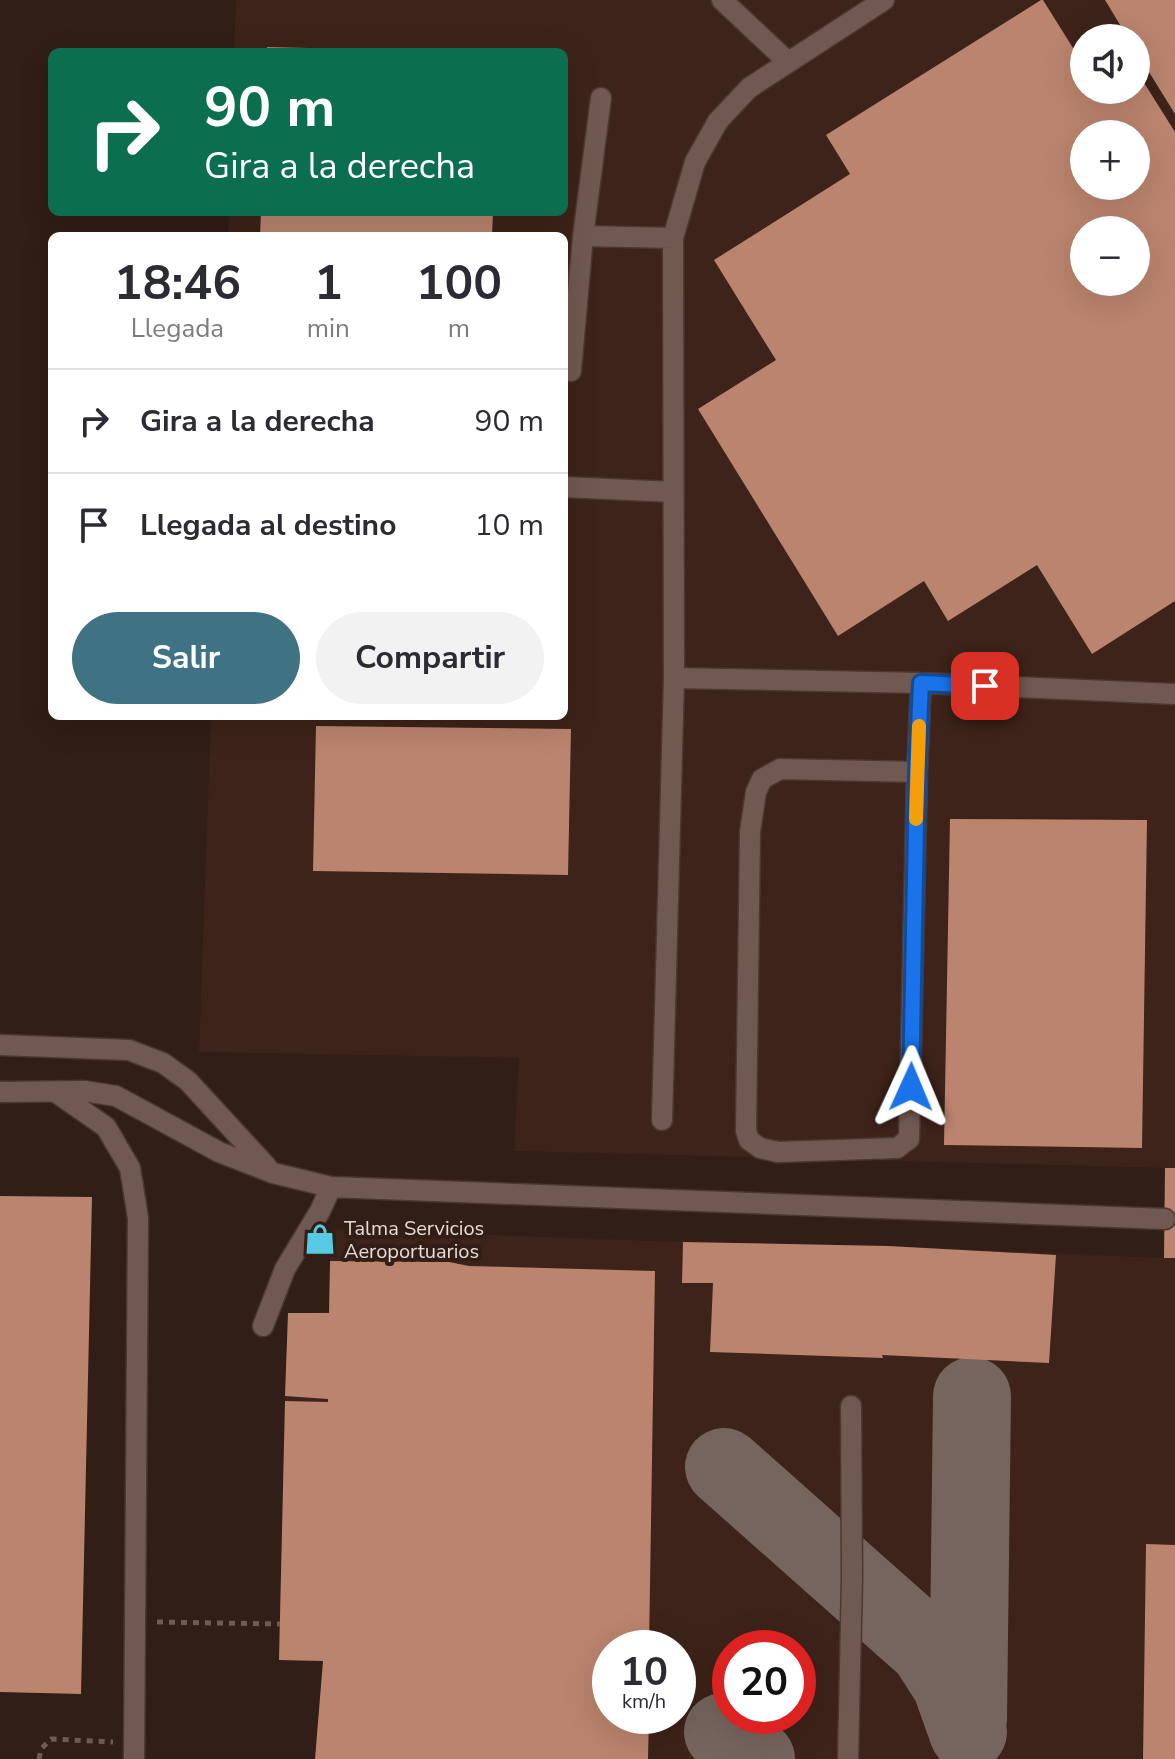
<!DOCTYPE html>
<html lang="es">
<meta charset="utf-8">
<style>
:root{--surface:#fff;--page:#f2f2f3;--text:#2b2b33;--muted:#7c7c81;--line:#e1e1e2;--accent:#3f7282}
body{margin:0;font-family:"Nunito Sans",sans-serif;background:var(--page);color:var(--text);height:100vh;display:flex;flex-direction:column;font-size:30px;white-space:nowrap}
*{box-sizing:border-box;margin:0}
p{font-size:26px;color:var(--muted)}
.icon{flex:none;width:44px;height:44px;fill:none;stroke:currentColor;stroke-width:2;stroke-linecap:round;stroke-linejoin:round}
.map{position:relative;flex:1;overflow:hidden}
.sheet{position:absolute;left:48px;top:232px;width:520px;height:488px;display:flex;flex-direction:column;background:var(--surface);border-radius:12px;box-shadow:0 8px 32px #0002}
.sheet>*{flex:none}
.top-card{position:absolute;left:48px;top:48px;width:520px;height:168px;border-radius:12px;box-shadow:0 8px 32px #0002;background:#0b6e4f;color:#fff;overflow:hidden}
.controls{position:absolute;left:1070px;top:24px;display:grid;gap:16px}
.controls a{display:grid;place-items:center;width:80px;height:80px;border-radius:50%;background:var(--surface);box-shadow:0 8px 32px #0002;font-size:40px}
.speed{position:absolute;left:592px;top:1630px;display:flex;gap:16px;font-size:40px;font-weight:700;text-align:center}
.speed>*{display:grid;place-content:center;width:104px;height:104px;border-radius:50%;background:var(--surface);box-shadow:0 8px 32px #0002;line-height:1}
.speed small{font-size:20px;font-weight:400}
.speed .limit{border:12px solid #d22;background:#fff;color:#111}
.pin{position:absolute;display:grid;place-items:center;width:68px;height:68px;color:#fff;margin:-34px;border-radius:16px;box-shadow:0 4px 12px #0006}
.me{position:absolute;width:88px;margin:-44px;rotate:1deg;stroke-linejoin:round;filter:drop-shadow(0 0 6px #0008)}
.turn{display:flex;align-items:center;gap:28px;height:168px;padding:0 24px;font-size:36px}
.turn .icon{width:104px;height:104px;stroke-width:2.5}
.turn b{display:block;font-size:56px;line-height:68px}
.eta{display:flex;justify-content:space-evenly;align-items:center;height:136px;text-align:center}
.eta b{font-size:48px;font-weight:700;line-height:56px}
.action{display:flex;gap:16px;margin-top:auto;padding:16px 24px}
.action a{flex:1;height:92px;border-radius:48px;background:var(--accent);color:#fff;font-size:32px;font-weight:700;line-height:92px;text-align:center}
.action a+a{background:var(--page);color:var(--text)}
ul{padding:0;list-style:none}
li{display:flex;align-items:center;gap:24px;height:104px;padding:0 24px;border-top:2px solid var(--line)}
li div{flex:1}
li b{display:block;font-size:30px}
li em{font-style:normal}
.map>svg:first-child{display:block}
.built{fill:#3d2319;fill-rule:evenodd}
.lines{fill:none;stroke-linecap:round;stroke-linejoin:round}
.taxiway{stroke:#76655e;stroke-width:78}
.building{fill:#ba846e;fill-rule:evenodd}
.minor-casing{stroke:#4b3831;stroke-width:23}
.path{stroke:#6e5c55;stroke-width:5;stroke-dasharray:6 6;stroke-linecap:butt}
.minor{stroke:#705950;stroke-width:20}
.route-casing{stroke:#114b97;stroke-width:20}
.route{stroke:#1a73e8;stroke-width:14}
.slow{stroke:#f59e0b;stroke-width:14}
.labels{text-anchor:middle;dominant-baseline:central;stroke-width:8;stroke-linejoin:round;paint-order:stroke}
.poi-label{font-size:20px;fill:#e8dad5;stroke:#311e16;text-anchor:start}
</style>
<div class="map">
<svg width="1175" height="1759" viewBox="0 0 1175 1759">
<rect width="100%" height="100%" fill="#311e16"/>
<!-- built -->
<path class="built" d="M236 0H1175V1759H315L323 1662 279 1660 285 1396 288 1313 329 1312 331 1229 683 1242 888 1246 1164 1258 1165 1168 514 1151 519 1058 199 1052 211 716H564V236H228L229 212H564V52H234ZM1084 38H1136V90H1084ZM1084 134H1136V186H1084ZM1084 230H1136V282H1084ZM610 1648H678V1716H610ZM730 1648H798V1716H730Z"/>
<g class="lines">
<!-- taxiway -->
<path class="taxiway" d="M724 1467 928 1648 951 1684 968 1732
M968 1720 972 1396
M723 1732 756 1759"/>
</g>
<!-- building -->
<path class="building" d="M1041 0H1043L1078 56 1084 52V90H1136V70L1175 132V601L1092 654 1037 565 948 621 924 581 838 636 698 409 776 360 714 260 850 174 826 135ZM1084 134H1136V186H1084ZM1084 230H1136V282H1084Z
M1105 0H1175V114L1136 51V38H1128Z
M267 47 350 49V52H267Z
M261 212H493L492 236H260Z
M316 726 571 729 568 875 313 871Z
M950 819 1147 820 1142 1148 944 1145Z
M1165 1168H1175V1258H1164Z
M0 1196 92 1197 81 1694 0 1692Z
M683 1242 888 1246 1056 1255 1049 1363 882 1355 883 1358 710 1352 713 1283H682Z
M330 1261 449 1262 469 1266 655 1271 649 1648H610V1716H649L648 1759H315L323 1661 279 1660 285 1401 328 1402V1399L285 1396 288 1313H329Z
M1146 1544 1175 1545V1759H1143Z"/>
<g class="lines">
<defs>
<path id="minor" d="M722 0 787 61
M601 98 583 236 673 238
M571 371 583 236
M564 487 673 492
M674 678 921 683 1175 694
M917 772 780 769 762 779 756 792 750 832 746 1131 749 1140 760 1148 778 1152 897 1148 909 1139 917 772 921 683
M0 1045 129 1050 163 1063 188 1081 267 1167
M0 1092 84 1091 116 1096 219 1152 273 1173 331 1187 1165 1219
M57 1093 106 1127 130 1168 138 1218 134 1759
M662 1120 674 678 673 238 695 162 718 121 749 88 884 0
M263 1326 285 1269 320 1211 331 1187
M848 1759 852 1578 851 1406"/>
</defs>
<!-- minor casing -->
<use href="#minor" class="minor-casing"/>
<!-- path -->
<path class="path" d="M157 1622 280 1624
M39 1759 41 1749 51 1739 113 1742"/>
<!-- minor -->
<use href="#minor" class="minor"/>
</g>
<g class="lines">
<defs>
<path id="route" d="M911 1087 917 772 921 683 985 686"/>
</defs>
<!-- route casing -->
<use href="#route" class="route-casing"/>
<!-- route -->
<use href="#route" class="route"/>
<!-- slow -->
<path class="slow" d="M916 819 919 726"/>
</g>
<!-- icons -->
<defs>
<symbol id="shop-bare" viewBox="-9 -9 18 18"><path d="M-5-2.5h2.3a2.7 3.5 0 0 1 5.4 0H5L5.5 6h-11ZM-1.5-2.5h3a1.5 2.3 0 0 0-3 0Z" fill="#57c9e2" stroke="#311e16" stroke-width="2.5" paint-order="stroke"/></symbol>
</defs>
<g fill-rule="evenodd">
<use href="#shop-bare" x="298" y="1217" width="44" height="44"/>
</g>
<g class="labels">
<!-- poi labels -->
<g class="poi-label">
<text x="344" y="1228">Talma Servicios<tspan x="344" dy="23">Aeroportuarios</tspan></text>
</g>
</g>
</svg>
<div class="controls">
<a><svg class="icon" aria-label="sound" viewBox="0 0 24 24"><path d="M4 9h4l5-4v14l-5-4H4zM17 9q2 3 0 6"/></svg></a>
<a>+</a>
<a>−</a>
</div>
<div class="speed"><div>10<small>km/h</small></div><div class="limit">20</div></div>
<div class="pin" style="left:985px;top:686px;background:#d93025"><svg class="icon" aria-label="arrive" viewBox="0 0 24 24"><path d="M6 21V4h12l-3 4 3 4H6"/></svg></div>
<svg class="me" style="left:911px;top:1087px" viewBox="-20 -20 40 40"><path d="M0-17L14 15 0 8-14 15z" fill="#1a73e8" stroke="#fff" stroke-width="4"/></svg>
<div class="top-card">
<div class="turn"><svg class="icon" aria-label="right" viewBox="0 0 24 24"><path d="M7 20v-9h11M14 6l5 5-5 5"/></svg><div><b>90 m</b>Gira a la derecha</div></div>
</div>
<section class="sheet">
<div class="eta">
<div><b>18:46</b><p>Llegada</p></div>
<div><b>1</b><p>min</p></div>
<div><b>100</b><p>m</p></div>
</div>
<ul>
<li><svg class="icon" aria-label="right" viewBox="0 0 24 24"><path d="M7 20v-9h11M14 6l5 5-5 5"/></svg><div><b>Gira a la derecha</b></div><em>90 m</em></li>
<li><svg class="icon" aria-label="arrive" viewBox="0 0 24 24"><path d="M6 21V4h12l-3 4 3 4H6"/></svg><div><b>Llegada al destino</b></div><em>10 m</em></li>
</ul>
<div class="action"><a>Salir</a><a>Compartir</a></div>
</section>
</div>
